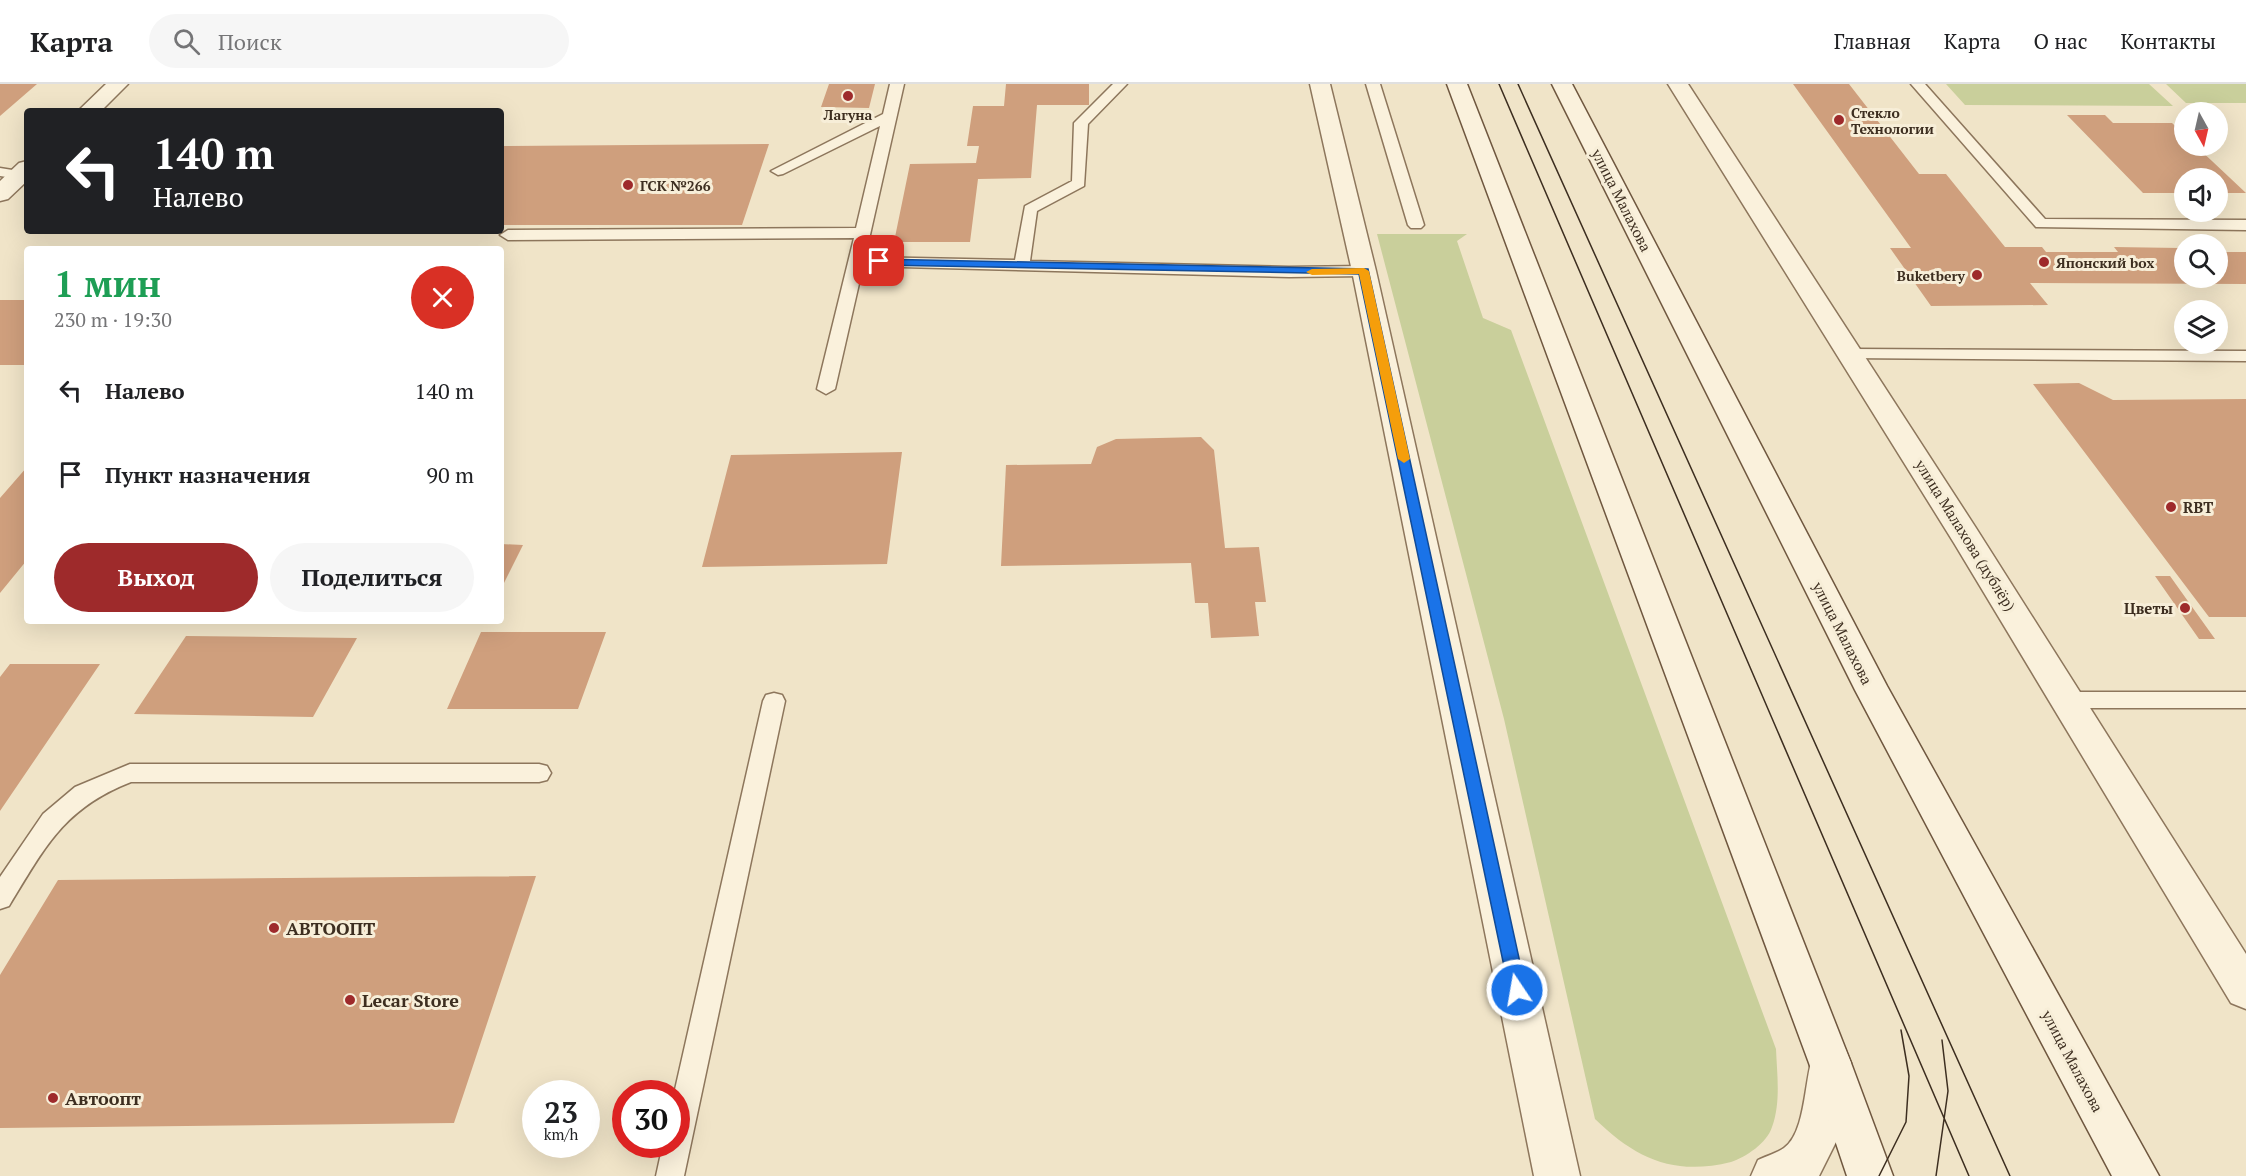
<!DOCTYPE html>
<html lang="ru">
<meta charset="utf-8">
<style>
:root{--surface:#fff;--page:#f6f6f6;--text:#202124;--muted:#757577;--line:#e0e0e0;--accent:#9e2a2b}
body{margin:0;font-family:"PT Serif",serif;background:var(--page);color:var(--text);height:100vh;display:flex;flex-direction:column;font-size:22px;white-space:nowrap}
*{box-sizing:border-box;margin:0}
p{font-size:20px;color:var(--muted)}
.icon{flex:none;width:33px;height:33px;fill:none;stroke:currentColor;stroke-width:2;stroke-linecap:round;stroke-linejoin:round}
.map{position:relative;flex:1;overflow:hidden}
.side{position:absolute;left:24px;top:162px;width:480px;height:378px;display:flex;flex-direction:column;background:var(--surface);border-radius:6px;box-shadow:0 6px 24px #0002}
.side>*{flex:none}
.hud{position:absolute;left:24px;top:24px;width:480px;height:126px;border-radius:6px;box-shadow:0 6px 24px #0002;background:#202124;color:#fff;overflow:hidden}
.needle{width:39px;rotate:172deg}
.buttons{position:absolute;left:2174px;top:18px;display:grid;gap:12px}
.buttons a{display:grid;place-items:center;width:54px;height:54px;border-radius:50%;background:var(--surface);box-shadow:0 6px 24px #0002;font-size:30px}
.speed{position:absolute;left:522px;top:996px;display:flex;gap:12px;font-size:30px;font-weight:700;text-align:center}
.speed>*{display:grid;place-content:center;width:78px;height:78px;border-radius:50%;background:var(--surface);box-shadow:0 6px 24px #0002;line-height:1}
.speed small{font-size:15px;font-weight:400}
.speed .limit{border:9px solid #d22;background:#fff;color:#111}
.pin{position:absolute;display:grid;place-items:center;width:51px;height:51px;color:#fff;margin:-26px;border-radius:12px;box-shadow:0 3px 9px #0006}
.me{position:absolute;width:66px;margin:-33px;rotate:348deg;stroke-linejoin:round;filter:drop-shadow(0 0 4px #0008)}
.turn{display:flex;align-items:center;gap:21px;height:126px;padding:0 30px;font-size:27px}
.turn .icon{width:78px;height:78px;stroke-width:2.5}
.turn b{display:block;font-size:42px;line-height:51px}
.round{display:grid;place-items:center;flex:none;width:63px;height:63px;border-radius:32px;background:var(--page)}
.headline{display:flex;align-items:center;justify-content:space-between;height:102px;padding:0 30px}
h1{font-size:36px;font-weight:600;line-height:45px;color:#1e9e55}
.cta{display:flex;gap:12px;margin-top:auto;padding:12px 30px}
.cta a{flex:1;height:69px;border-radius:36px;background:var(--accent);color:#fff;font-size:24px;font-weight:600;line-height:69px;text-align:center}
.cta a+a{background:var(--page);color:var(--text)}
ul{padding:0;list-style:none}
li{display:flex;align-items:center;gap:18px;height:84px;padding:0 30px}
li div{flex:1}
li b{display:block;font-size:22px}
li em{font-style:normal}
header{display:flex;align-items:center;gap:36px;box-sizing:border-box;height:84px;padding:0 30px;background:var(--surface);border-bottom:2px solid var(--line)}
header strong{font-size:28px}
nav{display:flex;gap:33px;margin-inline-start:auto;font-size:21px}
.search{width:420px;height:54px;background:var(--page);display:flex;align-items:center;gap:15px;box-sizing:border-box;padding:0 21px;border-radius:33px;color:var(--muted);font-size:22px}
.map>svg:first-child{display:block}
.green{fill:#c9cf9b}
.building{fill:#cf9f7d}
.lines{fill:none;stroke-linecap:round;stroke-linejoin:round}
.service-casing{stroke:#8d765c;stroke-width:3}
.minor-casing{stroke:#8d765c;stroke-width:3}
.secondary-casing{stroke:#6f573f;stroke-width:3}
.service{fill:#faf1dc;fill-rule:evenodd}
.minor{fill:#faf1dc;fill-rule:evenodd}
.secondary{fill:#faf1dc;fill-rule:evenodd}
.tram{stroke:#3d2e20;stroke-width:1.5}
.route{fill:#1a73e8;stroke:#114b97;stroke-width:1.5}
.slow{fill:#f59e0b}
.poi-dot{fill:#9e2a2b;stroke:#f7eed8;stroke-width:2}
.labels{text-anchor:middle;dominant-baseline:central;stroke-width:6;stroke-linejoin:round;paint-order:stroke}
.far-poi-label{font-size:14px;font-weight:bold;fill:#3d2e20;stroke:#f7eed8;text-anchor:start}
.street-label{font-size:15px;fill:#3d2e20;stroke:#f7eed8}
.poi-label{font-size:15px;font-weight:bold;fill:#3d2e20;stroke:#f7eed8;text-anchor:start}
.near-poi-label{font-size:18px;font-weight:bold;fill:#3d2e20;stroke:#f7eed8;text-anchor:start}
</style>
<header>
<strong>Карта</strong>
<div class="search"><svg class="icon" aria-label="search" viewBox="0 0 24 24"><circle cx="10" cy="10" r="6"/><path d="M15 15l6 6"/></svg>Поиск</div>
<nav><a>Главная</a><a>Карта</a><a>О нас</a><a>Контакты</a></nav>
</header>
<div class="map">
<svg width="2246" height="1092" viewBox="0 0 2246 1092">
<rect width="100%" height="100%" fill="#f0e4c8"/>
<!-- green -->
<path class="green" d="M1946 0H2149L2173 22 1965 21Z
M2166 0H2246V19H2186Z
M1377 150H1467L1457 157 1483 234 1511 246 1776 965C1777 991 1781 1018 1772 1043 1767 1059 1746 1073 1731 1078 1674 1092 1636 1075 1595 1035L1504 635Z"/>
<!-- building -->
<path class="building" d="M0 0H37L0 32Z
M829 0H875L869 24 821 23Z
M1006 0H1089V21H1037L1031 94 978 95 970 158H894L910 80 976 79 979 62H967L973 22H1004Z
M1793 0H1849L1919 90H1946L2005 163H2042L2046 168H2118L2114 163 2180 164 2184 167V194H2217V168H2246V200L2030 199 2048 221 1931 222 1890 164H1911Z
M2067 31H2105L2113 39H2172L2184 50V62H2196L2246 109H2217V94H2184V109H2143Z
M769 60 742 141H501V62Z
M0 216H27V281H0Z
M2079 299 2113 316 2246 315V533H2209L2033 300Z
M1201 353 1214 366 1225 464 1259 463 1266 518H1255L1259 552 1211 554 1208 519H1195L1191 479 1001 482 1006 381 1091 380 1097 363 1116 355Z
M902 368 887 480 702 483 731 371Z
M27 383V476L0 509V414Z
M501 460 523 461 501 505Z
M2155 492H2170L2215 555H2199Z
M481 548H606L578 625H447Z
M186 552 357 554 313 633 134 630Z
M10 580H100L0 727V593Z
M536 792 454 1039 0 1044V891L58 796Z"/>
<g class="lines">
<defs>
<path id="service" d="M890 0H904L865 173 1015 176 1025 122 1072 97 1074 39 1113 0H1127L1088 40 1084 102 1037 127 1030 177 1289 183 1364 182 1372 187 1364 192 1289 193 863 182 835 305 826 310 817 305 854 154 508 156 500 151 508 146 856 144 880 42 783 90 778 91 771 87 883 30Z
M1366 0H1380L1424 141 1421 144H1411L1408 141Z
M1911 0H1925L2045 135 2246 136V146L2036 143Z
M0 84 25 88 27 91 20 95 0 92Z
M1853 265 2246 267V277L1847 274 1844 270Z
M2070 608H2246V624H2070L2062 622 2059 616 2062 610Z
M774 609 782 611 785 617 684 1092H656L663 1060H676V1010H674L763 617 766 611Z
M130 680H539L547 682 551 689 547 696 539 698H131C64 724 45 763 9 822L0 825V793L43 730 75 703Z"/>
<path id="minor" d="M106 0H128L101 27H78Z
M1310 0H1330L1376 187 1580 1092H1534L1352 187Z
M1668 0H1688L1976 444 2246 870V925L2231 919 1954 459Z
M27 77V97L8 115 0 117V97L19 79Z
M1830 959 1845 965 1851 979 1843 1044 1819 1092H1751L1758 1076C1766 1072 1777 1069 1784 1064 1807 1048 1804 990 1815 965Z"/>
<path id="secondary" d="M1447 0H1467L1851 979 1893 1092H1847L1809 979Z
M1552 0H1572L1887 602 2159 1092H2112L1855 606Z"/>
</defs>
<!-- service casing -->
<use href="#service" class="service-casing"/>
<!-- minor casing -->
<use href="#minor" class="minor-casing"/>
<!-- secondary casing -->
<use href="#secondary" class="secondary-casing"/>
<!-- service -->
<use href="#service" class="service"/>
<!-- minor -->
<use href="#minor" class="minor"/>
<!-- secondary -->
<use href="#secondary" class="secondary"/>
<!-- tram -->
<path class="tram" d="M1499 0 1969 1092
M1518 0 2010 1092
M1879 1092 1906 1038 1909 992 1901 946
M1936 1092 1948 1007 1942 956"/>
</g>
<!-- route -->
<path class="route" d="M876 175 1368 185 1526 906 1523 912 1517 914 1511 912 1509 906 1359 190 879 181 876 180Z"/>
<!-- slow -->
<path class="slow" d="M1364 184 1369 187 1410 375 1404 379 1398 375 1359 190 1312 191 1306 188 1312 185Z"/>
<!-- markers -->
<g class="poi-dot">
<circle cx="848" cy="12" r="6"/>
<circle cx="1839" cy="36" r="6"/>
<circle cx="628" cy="101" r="6"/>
<circle cx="2044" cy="178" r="6"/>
<circle cx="1977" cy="191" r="6"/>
<circle cx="2171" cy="423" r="6"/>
<circle cx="2185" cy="524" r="6"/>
<circle cx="274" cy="844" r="6"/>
<circle cx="350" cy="916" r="6"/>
<circle cx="53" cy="1014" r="6"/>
</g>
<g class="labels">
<!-- far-poi labels -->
<g class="far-poi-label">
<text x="1851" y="28">Стекло<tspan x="1851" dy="16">Технологии</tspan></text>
<text x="848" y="30" text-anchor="middle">Лагуна</text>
<text x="640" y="101">ГСК №266</text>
<text x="2056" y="178">Японский box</text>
<text x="1965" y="191" text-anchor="end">Buketbery</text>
</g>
<!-- street labels -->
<g class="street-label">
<text transform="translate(1622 116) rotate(63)">улица Малахова</text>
<text transform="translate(1966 451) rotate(58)">улица Малахова (дублёр)</text>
<text transform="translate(1843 549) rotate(63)">улица Малахова</text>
<text transform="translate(2073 977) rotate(62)">улица Малахова</text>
</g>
<!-- poi labels -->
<g class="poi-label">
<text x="2183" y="423">RBT</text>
<text x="2173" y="524" text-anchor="end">Цветы</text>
</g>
<!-- near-poi labels -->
<g class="near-poi-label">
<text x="286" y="844">АВТООПТ</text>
<text x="362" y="916">Lecar Store</text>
<text x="65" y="1014">Автоопт</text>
</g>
</g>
</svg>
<div class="buttons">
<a><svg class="needle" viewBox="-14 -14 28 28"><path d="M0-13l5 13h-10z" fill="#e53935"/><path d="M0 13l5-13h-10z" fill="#757577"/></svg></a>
<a><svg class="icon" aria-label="sound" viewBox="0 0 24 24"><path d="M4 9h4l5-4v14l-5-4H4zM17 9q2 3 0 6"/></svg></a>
<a><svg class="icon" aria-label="search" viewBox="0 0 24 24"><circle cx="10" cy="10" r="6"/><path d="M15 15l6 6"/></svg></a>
<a><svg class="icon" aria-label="layers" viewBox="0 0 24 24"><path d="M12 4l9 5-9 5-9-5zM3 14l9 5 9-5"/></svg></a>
</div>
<div class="speed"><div>23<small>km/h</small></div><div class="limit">30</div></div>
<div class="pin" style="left:879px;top:177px;background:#d93025"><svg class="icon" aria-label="arrive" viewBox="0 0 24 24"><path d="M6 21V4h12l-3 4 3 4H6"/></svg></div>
<svg class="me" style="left:1517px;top:906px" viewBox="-20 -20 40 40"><circle r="17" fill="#1a73e8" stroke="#fff" stroke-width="3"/><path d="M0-11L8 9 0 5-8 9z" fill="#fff"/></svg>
<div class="hud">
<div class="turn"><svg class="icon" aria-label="left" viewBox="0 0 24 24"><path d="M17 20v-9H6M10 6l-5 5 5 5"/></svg><div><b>140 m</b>Налево</div></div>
</div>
<section class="side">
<div class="headline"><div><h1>1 мин</h1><p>230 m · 19:30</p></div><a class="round" style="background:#d93025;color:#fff"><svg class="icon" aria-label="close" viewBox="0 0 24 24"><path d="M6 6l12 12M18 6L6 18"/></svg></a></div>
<ul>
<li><svg class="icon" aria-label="left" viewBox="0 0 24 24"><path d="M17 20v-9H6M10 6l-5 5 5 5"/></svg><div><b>Налево</b></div><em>140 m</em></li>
<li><svg class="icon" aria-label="arrive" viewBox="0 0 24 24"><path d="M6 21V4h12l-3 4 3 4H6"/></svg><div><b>Пункт назначения</b></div><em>90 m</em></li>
</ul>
<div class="cta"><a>Выход</a><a>Поделиться</a></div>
</section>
</div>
